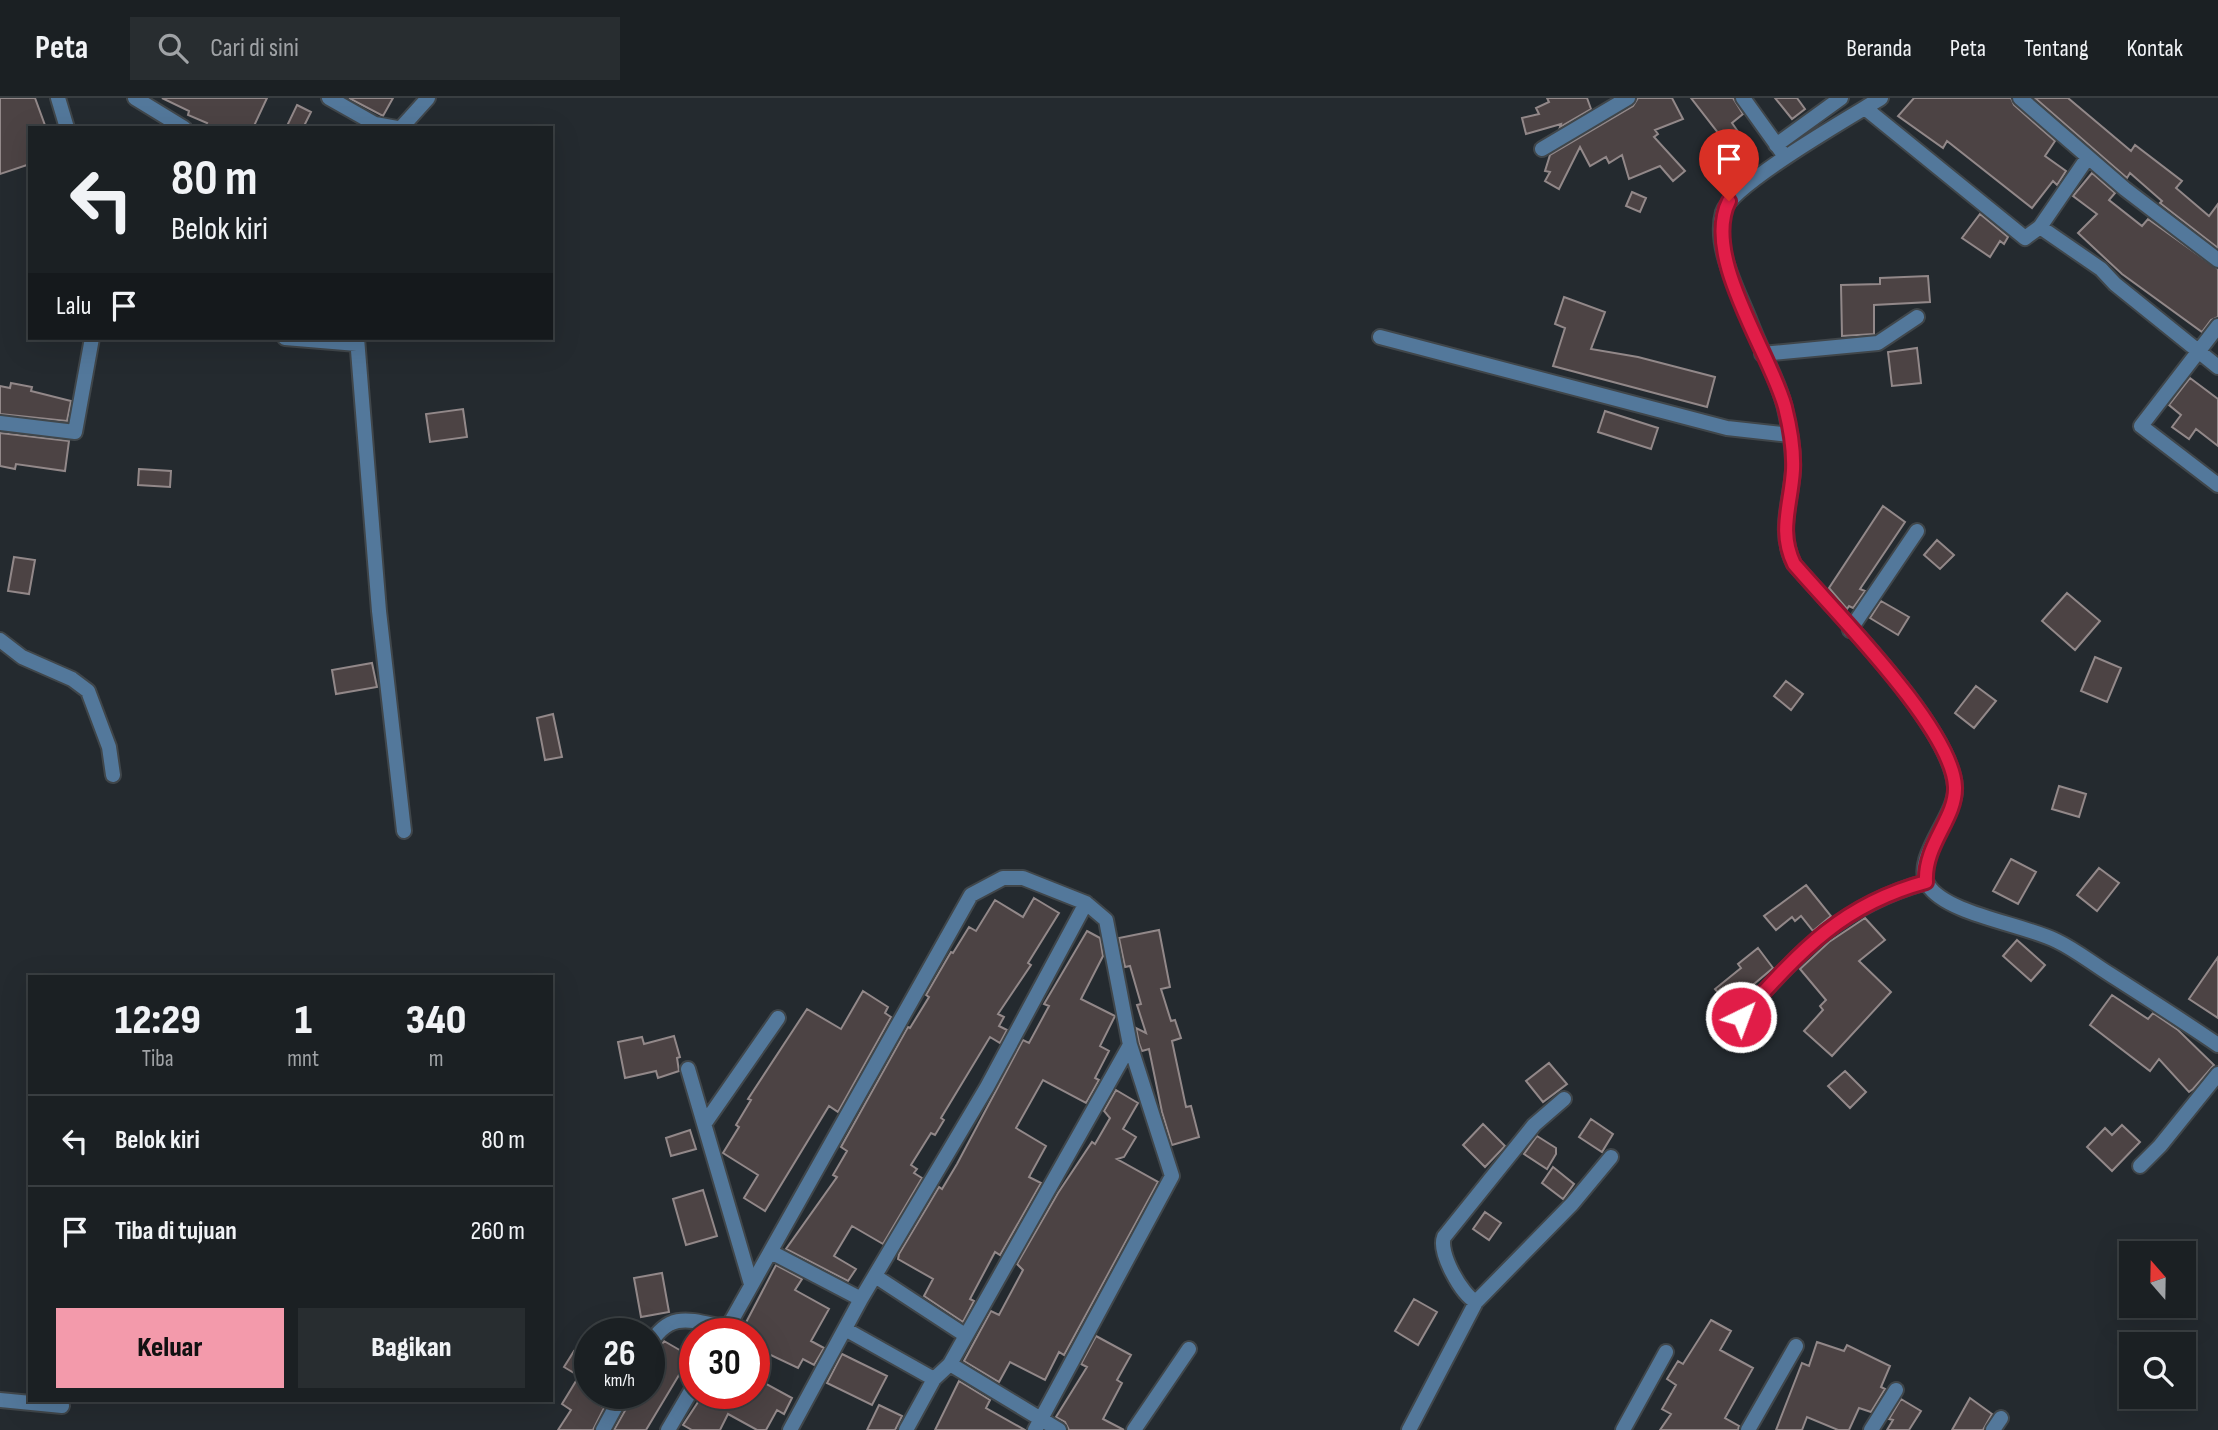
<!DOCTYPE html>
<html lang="id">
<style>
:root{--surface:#1b2023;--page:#282d30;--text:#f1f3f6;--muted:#a0a3a6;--line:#393e41;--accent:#f39aab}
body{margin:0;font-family:"Sofia Sans Condensed",sans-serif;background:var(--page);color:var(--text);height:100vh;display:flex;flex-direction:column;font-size:26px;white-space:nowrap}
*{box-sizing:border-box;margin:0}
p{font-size:23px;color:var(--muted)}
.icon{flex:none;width:38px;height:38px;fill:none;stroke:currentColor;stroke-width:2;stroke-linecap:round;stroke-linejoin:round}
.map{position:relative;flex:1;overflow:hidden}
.drawer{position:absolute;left:28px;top:877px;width:525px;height:427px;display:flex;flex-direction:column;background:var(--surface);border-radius:0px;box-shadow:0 7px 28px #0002,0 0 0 2px var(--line)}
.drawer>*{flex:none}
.top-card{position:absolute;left:28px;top:28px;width:525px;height:214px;border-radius:0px;box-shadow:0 7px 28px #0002,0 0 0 2px var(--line);background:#1b2023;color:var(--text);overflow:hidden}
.needle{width:46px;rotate:340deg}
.controls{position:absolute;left:2119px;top:1143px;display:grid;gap:14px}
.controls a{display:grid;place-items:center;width:77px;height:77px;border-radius:0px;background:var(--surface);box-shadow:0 7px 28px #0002,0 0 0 2px var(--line);font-size:35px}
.speed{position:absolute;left:574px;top:1220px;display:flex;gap:14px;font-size:35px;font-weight:700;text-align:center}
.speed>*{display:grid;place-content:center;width:91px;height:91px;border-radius:50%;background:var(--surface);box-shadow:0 7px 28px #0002,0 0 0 2px var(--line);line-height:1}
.speed small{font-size:18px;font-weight:400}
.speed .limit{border:10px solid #d22;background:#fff;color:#111}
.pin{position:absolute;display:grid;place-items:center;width:60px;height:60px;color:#fff;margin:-72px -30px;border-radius:50% 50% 50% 0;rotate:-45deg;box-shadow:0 0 7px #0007}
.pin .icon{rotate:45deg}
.me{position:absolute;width:77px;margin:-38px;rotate:42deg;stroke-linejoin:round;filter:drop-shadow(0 0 5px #0008)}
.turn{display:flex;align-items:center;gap:24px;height:147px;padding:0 28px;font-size:32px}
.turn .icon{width:91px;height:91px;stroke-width:2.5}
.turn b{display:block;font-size:49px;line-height:60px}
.then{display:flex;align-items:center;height:66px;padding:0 28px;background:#0003;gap:14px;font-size:26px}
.eta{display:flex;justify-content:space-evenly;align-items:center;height:119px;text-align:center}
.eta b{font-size:42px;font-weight:800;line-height:49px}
.button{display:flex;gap:14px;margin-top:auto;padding:14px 28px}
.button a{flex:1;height:80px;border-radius:0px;background:var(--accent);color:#111;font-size:28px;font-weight:800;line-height:80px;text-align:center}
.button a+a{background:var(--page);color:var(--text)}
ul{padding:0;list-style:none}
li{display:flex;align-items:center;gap:21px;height:91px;padding:0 28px;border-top:2px solid var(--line)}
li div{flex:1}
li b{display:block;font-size:26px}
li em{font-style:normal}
header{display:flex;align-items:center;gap:42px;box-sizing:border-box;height:98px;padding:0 35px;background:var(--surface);border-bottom:2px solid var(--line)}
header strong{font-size:33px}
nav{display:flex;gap:38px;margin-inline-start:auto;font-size:24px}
.search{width:490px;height:63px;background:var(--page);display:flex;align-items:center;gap:18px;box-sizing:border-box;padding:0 24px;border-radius:0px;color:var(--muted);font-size:26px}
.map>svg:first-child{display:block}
.building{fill:#4c4344;stroke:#928889;stroke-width:2}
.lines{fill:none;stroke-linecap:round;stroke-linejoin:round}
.street-casing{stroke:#40464a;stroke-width:18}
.street{stroke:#53789b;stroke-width:14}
.route-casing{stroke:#92132f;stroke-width:18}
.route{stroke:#e11d48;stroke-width:12}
</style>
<header>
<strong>Peta</strong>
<div class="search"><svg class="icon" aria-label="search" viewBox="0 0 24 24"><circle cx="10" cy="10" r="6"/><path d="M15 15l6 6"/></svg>Cari di sini</div>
<nav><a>Beranda</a><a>Peta</a><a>Tentang</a><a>Kontak</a></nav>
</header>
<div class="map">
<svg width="2218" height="1332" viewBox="0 0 2218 1332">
<rect width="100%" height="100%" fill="#242a2f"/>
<!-- building -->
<path class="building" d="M0 0H35L46 30H30V66L0 76Z
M162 0H267L253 30H204L207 25 188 17 189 13Z
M349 0H393L383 18Z
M1547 0H1587L1591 11 1560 29 1561 26 1526 36 1522 20 1539 16 1536 10 1549 4Z
M1638 0H1672L1683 21 1655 32 1658 36 1654 39 1685 73 1673 83 1660 68 1629 81 1622 57 1609 65 1606 59 1590 68 1580 49 1559 91 1545 83 1550 74 1545 73 1550 57 1633 8Z
M1691 0H1733L1743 16 1732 25 1739 35 1726 45Z
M1775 0H1797L1805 11 1792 21Z
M1914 0H2011L2014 7 2055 43 2045 58 2066 73 2057 87 2053 83 2032 110 1947 43 1943 50 1898 18Z
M2035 0H2068L2131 53 2135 47 2182 83 2176 90 2209 118 2218 106V150L2160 105 2162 103 2130 75 2127 80Z
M297 7 311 14 303 30H286Z
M2092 75 2115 95 2109 102 2142 128 2148 121 2218 171V219L2211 222 2202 234 2122 176 2078 135 2097 116 2073 98Z
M1632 94 1646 100 1640 114 1626 108Z
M1980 116 2008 139 2004 146 2000 143 1990 159 1962 140Z
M1928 178 1930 204 1874 207V236L1842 238 1841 187 1880 186V180Z
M1564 199 1605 214 1591 251 1638 259 1715 279 1707 309 1553 268 1565 230 1555 226Z
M1917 250 1921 285 1892 288 1888 254Z
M2190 280 2218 301V348L2196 331 2189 341 2172 329 2181 317 2169 307Z
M11 285 32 289 31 293 71 303 67 323 0 316V288L10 290Z
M463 311 467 339 430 344 426 316Z
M1605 313 1658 330 1651 351 1598 334Z
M0 335 69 343 65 373 16 366 15 371 0 368Z
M139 371 171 373 170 389 138 387Z
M1883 408 1905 424 1860 491 1865 493 1853 510 1849 508 1847 511 1829 490Z
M1937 442 1954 457 1940 471 1924 457Z
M14 459 35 462 29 496 8 493Z
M2067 495 2100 523 2075 552 2042 523Z
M1881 503 1909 519 1898 537 1870 520Z
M2095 559 2121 570 2107 604 2081 593Z
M372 565 377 589 336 596 332 572Z
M1786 583 1803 596 1791 612 1774 598Z
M1976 588 1996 603 1974 630 1955 615Z
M553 616 562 659 545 662 537 620Z
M2059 688 2086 696 2079 719 2052 711Z
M2011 761 2036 774 2018 806 1993 793Z
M2099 770 2119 785 2097 813 2077 797Z
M1806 787 1831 818 1813 833 1801 818 1795 823 1792 819 1776 832 1764 818Z
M1034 800 1059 815 1028 865 1031 867 998 916 1004 919 999 928 1007 932 1000 945 990 939 941 1020 944 1022 935 1037 931 1035 911 1067 917 1071 914 1075 922 1080 883 1146 852 1128 834 1158 856 1171 848 1183 786 1151 837 1079 833 1077 847 1053 841 1049 908 929 910 930 929 899 926 897 951 854 953 855 969 829 976 833 995 802 1023 819Z
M1865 820 1885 842 1859 863 1891 894 1832 958 1804 933 1823 912 1820 908 1826 902 1800 871 1829 844Z
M1159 832 1170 889 1161 891 1171 923 1175 922 1181 940 1172 943 1186 1009 1191 1008 1199 1039 1172 1047 1162 1014 1149 951 1142 953 1139 945 1136 930 1146 935 1137 907 1141 906 1130 868 1125 869 1119 840Z
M1087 833 1100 840 1103 858 1081 901 1115 918 1100 948 1109 953 1095 980 1099 982 1086 1005 1043 982 1016 1030 1046 1048 1029 1079 1041 1085 1000 1157 995 1154 970 1201 974 1203 963 1224 924 1198 933 1181 898 1161 899 1156 939 1089 942 1091 957 1066 1023 942 1029 945 1049 908 1044 906Z
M2017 842 2045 867 2031 883 2003 858Z
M1758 850 1773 870 1729 907 1715 891 1741 870 1738 866Z
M2218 859V920L2189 901Z
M863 893 888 909 885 915 891 919 838 1014 829 1008 765 1113 744 1100 758 1077 723 1055 739 1029 736 1027 751 1002 748 1001 807 911 841 931Z
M2112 897 2148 921 2153 915 2178 932 2214 967 2193 991 2189 994 2159 961 2150 973 2090 927Z
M674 938 680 959 677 960 679 973 658 980 656 973 625 980 618 944 642 939 644 946Z
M1549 965 1567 986 1543 1004 1526 983Z
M1845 973 1866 994 1850 1010 1828 988Z
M1116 992 1138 1005 1123 1031 1136 1039 1124 1059 1117 1061 1158 1084 1064 1257 1059 1254 1045 1282 1010 1264 999 1284 964 1263 991 1213 999 1217 1023 1172 1017 1166 1058 1095 1092 1044 1095 1046 1110 1020 1104 1013Z
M1591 1021 1613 1036 1602 1054 1579 1039Z
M1483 1026 1505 1048 1485 1069 1463 1047Z
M2122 1027 2140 1044 2112 1073 2087 1049 2105 1030 2112 1037Z
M690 1032 696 1051 671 1058 666 1040Z
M1537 1038 1556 1050V1056L1547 1071 1524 1056Z
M1553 1069 1574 1086 1563 1101 1542 1085Z
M703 1092 717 1138 686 1147 673 1101Z
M1485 1114 1501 1125 1489 1142 1473 1131Z
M776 1167 802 1181 795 1192 829 1211 811 1243 824 1250 814 1267 803 1261 798 1270 754 1249V1236H740Z
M662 1175 669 1214 641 1219 634 1180Z
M1414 1201 1437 1214 1418 1247 1395 1233Z
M1711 1222 1731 1233 1720 1252 1753 1270 1725 1320 1739 1328 1738 1332H1660L1671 1316 1662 1311 1676 1287 1667 1281 1678 1263 1683 1266Z
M1096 1238 1131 1257 1117 1282 1122 1285 1103 1321 1124 1332H1069L1065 1324 1056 1319 1087 1269 1081 1266Z
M664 1243 690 1258 682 1272 646 1332H614L635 1295H649V1266Z
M1817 1244 1844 1253 1847 1247 1890 1268 1881 1289 1885 1291 1871 1314 1859 1310 1849 1332H1838L1807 1319 1802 1332H1776L1802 1265 1809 1268Z
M574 1253 590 1260V1301L604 1310 593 1332H558L571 1312 562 1306 579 1278 564 1269Z
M842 1256 887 1278 872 1307 827 1285Z
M757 1281 792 1300 784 1316 777 1312 766 1332H757L728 1316 720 1332H692L683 1327 704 1295H731L745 1302 749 1295H754Z
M959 1283 990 1302 986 1310 1025 1332H935Z
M1970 1300 1992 1316 1983 1332H1952Z
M1901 1301 1921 1313 1909 1332H1887L1893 1322 1889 1321Z
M879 1307 902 1318 895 1332H867Z"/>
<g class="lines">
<defs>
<path id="street" d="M58 0 67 30
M135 0 184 30
M329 0 375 26 397 30
M1743 0 1781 53
M1881 0C1852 18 1732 86 1723 114 1713 150 1739 194 1751 226 1762 255 1780 285 1786 315 1790 334 1794 353 1793 373 1790 407 1778 434 1794 466 1837 516 1949 626 1955 688 1958 717 1911 760 1928 787 1946 816 2023 826 2057 843 2076 852 2093 866 2111 877 2147 900 2183 923 2218 947
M2020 0 2125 91 2218 162
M1865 10 2025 140 2040 129
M401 30 428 0
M1776 47 1841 0
M1542 51 1628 0
M2088 59 2040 129 2101 171 2115 186 2218 269
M2218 228 2141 328 2218 387
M1380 239 1727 330 1790 337
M285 240 357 246
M357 240 379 513 404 733
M1762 256 1878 245 1917 219
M0 325 75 334 92 240
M1850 532 1917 433
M0 542 22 559 72 581 88 593 109 649 113 677
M1741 919C1799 855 1840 808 1926 784
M688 971 751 1186
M705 1025 778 920
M2140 1068 2160 1048 2218 976
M771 1154 861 1201
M875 1178 965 1237
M1476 1204 1572 1106 1611 1059
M845 1231 934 1281
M724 1236 971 797 1003 780H1023L1086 805 1106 822 1130 947 1172 1078 1035 1332
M649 1248C670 1211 692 1223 727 1230
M950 1266 1059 1332
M0 1302 62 1308
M603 1332 623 1295
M668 1332 695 1286
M790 1332 861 1201 987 989 1086 805
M906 1332 934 1281 950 1266 1130 947
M1134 1332 1189 1251
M1409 1332 1476 1204C1461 1196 1438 1154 1444 1139L1534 1027 1564 1001
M1623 1332 1666 1254
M1748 1332 1796 1248
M1871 1332 1896 1292
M1993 1332 2001 1320"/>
</defs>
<!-- street casing -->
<use href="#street" class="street-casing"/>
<!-- street -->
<use href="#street" class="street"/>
</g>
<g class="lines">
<defs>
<path id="route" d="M1729 103C1701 158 1770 254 1785 309 1790 329 1794 351 1793 372 1791 407 1778 433 1794 466 1834 513 1953 631 1955 689 1956 721 1924 746 1926 784 1840 807 1799 855 1741 919"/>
</defs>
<!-- route casing -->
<use href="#route" class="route-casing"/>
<!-- route -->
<use href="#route" class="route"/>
</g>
</svg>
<div class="controls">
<a><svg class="needle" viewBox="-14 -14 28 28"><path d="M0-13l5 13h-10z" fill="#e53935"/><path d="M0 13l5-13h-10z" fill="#a0a3a6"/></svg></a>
<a><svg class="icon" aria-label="search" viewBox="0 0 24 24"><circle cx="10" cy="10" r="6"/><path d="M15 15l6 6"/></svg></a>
</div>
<div class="speed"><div>26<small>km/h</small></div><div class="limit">30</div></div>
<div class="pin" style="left:1729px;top:103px;background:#d93025"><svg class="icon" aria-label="arrive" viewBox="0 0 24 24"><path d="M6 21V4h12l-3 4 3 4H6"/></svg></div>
<svg class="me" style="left:1741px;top:919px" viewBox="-20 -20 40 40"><circle r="17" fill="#e11d48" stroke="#fff" stroke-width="3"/><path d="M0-11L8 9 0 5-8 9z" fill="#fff"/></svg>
<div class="top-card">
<div class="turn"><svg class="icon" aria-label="left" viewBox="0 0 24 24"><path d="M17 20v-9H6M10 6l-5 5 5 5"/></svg><div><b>80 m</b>Belok kiri</div></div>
<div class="then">Lalu<svg class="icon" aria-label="arrive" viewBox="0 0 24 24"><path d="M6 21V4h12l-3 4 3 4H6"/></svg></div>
</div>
<section class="drawer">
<div class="eta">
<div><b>12:29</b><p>Tiba</p></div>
<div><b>1</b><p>mnt</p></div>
<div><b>340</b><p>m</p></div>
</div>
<ul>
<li><svg class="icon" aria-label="left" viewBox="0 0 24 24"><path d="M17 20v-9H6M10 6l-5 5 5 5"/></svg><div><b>Belok kiri</b></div><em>80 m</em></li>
<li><svg class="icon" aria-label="arrive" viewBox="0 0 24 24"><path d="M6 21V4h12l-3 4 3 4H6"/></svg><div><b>Tiba di tujuan</b></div><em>260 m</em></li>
</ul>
<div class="button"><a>Keluar</a><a>Bagikan</a></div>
</section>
</div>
